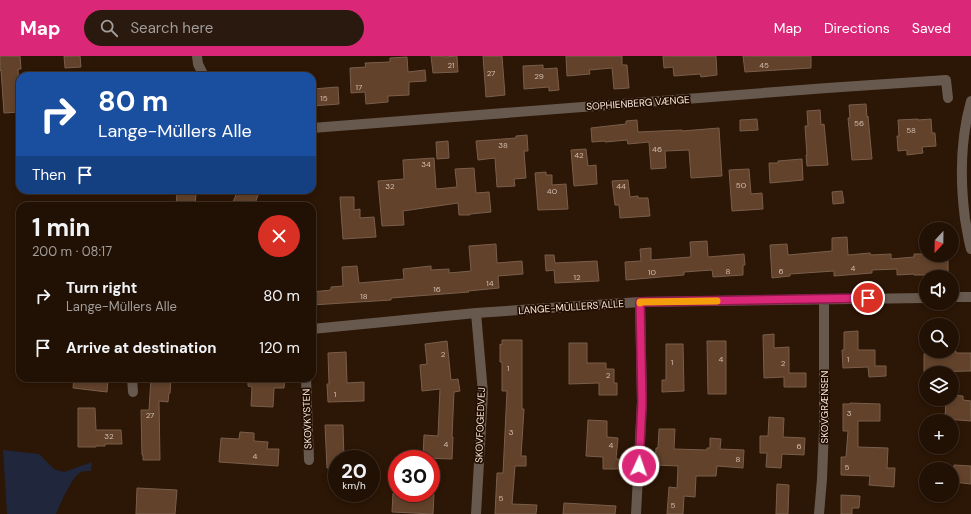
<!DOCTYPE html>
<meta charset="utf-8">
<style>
:root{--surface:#211004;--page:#29190e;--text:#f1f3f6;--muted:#a29d9a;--line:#3e3026;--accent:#db2777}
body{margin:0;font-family:"DM Sans",sans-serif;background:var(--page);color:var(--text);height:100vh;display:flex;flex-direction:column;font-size:15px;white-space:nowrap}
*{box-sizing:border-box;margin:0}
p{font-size:13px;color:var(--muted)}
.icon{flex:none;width:22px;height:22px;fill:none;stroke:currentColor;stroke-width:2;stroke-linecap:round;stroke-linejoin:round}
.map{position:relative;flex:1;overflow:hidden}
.side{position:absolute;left:16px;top:146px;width:300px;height:180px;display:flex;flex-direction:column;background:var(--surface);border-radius:12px;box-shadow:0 2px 6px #0003,0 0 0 1px var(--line)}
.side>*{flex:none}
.hud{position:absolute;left:16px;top:16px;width:300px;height:122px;border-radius:12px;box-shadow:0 2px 6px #0003,0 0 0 1px var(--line);background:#1a4fa0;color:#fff;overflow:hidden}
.needle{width:26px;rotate:202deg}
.controls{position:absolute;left:919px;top:166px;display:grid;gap:8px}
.controls a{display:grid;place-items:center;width:40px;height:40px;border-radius:50%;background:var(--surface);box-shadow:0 2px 6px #0003,0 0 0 1px var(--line);font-size:20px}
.speed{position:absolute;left:328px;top:394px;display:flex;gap:8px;font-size:20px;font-weight:700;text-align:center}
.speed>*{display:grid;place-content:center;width:52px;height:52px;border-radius:50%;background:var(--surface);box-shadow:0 2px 6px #0003,0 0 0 1px var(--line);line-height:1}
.speed small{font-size:10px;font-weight:400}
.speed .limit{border:6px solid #d22;background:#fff;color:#111}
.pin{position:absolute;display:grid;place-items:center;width:34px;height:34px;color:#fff;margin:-17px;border:2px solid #fff;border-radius:50%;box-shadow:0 1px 4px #0007}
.me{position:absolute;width:44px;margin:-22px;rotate:3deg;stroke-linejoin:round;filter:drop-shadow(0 0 3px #0008)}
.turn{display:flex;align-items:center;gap:14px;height:84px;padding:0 16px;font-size:18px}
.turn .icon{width:52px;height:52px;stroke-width:2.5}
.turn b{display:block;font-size:28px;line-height:34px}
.then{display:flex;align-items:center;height:38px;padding:0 16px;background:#0003;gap:8px;font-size:15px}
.round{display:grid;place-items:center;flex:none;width:42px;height:42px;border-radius:21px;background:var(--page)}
.summary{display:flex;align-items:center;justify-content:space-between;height:68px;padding:0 16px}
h1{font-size:24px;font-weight:700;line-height:30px}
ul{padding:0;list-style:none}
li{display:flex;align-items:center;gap:12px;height:52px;padding:0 16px}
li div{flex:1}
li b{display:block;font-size:15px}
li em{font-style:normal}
header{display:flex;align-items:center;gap:24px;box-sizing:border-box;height:56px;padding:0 20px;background:var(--accent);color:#fff}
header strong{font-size:19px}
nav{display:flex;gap:22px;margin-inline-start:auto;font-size:14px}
.search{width:280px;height:36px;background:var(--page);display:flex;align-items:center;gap:10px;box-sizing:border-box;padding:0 14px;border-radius:22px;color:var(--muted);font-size:15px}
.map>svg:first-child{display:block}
.green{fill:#20263b}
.building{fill:#62422b;stroke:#795e4b}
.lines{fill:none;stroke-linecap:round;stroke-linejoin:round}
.street{stroke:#68594f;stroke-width:10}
.route-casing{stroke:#8e194d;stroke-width:10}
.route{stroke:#db2777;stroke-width:7}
.slow{stroke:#f59e0b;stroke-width:7}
.labels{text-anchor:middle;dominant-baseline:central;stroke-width:3.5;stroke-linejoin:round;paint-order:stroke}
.number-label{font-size:8px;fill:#d2beb0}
.street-label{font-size:10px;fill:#f8e8dd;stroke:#220d00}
</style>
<header>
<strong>Map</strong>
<div class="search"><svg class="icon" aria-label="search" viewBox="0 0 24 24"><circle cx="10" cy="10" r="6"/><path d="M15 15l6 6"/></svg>Search here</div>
<nav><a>Map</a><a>Directions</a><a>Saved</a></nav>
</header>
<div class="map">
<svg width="971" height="458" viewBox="0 0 971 458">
<rect width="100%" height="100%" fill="#2c1605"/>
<!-- green -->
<path class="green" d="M3 394 39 398 54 413 64 416 92 406 91 415C88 415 84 415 81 416 72 420 60 449 56 458H7Z"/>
<!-- building -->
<path class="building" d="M0 0H20L21 13H18L20 56 4 57 1 14 0 15Z
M64 0H80L81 11 65 12Z
M431 0H444V1L457 0 458 16 433 17Z
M483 0H502L505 39 486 41Z
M566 0H622V9H627L629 32 614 33 612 12 589 14 590 18 567 20Z
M663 0H716L717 19 701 21 700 18 674 20 673 11 664 12Z
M743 0H811V12L745 16Z
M407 1 408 16 425 14 426 25 409 26V39L388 40V46L366 48 365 36 351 37 350 12 366 11 365 7 390 6V2Z
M543 9V13L557 12 559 34 549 35V31L524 33 523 10Z
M338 31 339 48 312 50V33Z
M866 48 867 61 868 60 872 103 852 104 848 62H850L849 49Z
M820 54 821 69 824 68 828 109 807 110 806 99H807L805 70H808L807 55Z
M757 63 758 74 740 75V64Z
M918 63V64L931 63 932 77H935L936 90 922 91 923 97 907 99V94L898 95 897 80H899L898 64Z
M637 64 638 76 682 74V75L719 72 722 120 691 122 689 94 665 95 666 112 651 113 649 86 628 88 627 84 605 86V85L592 86 591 72 626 68V65Z
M527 79 528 95H524L526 122 514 123 515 130 497 131 495 102 478 104 476 85 516 82V80Z
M448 85 449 102 437 103 436 86Z
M586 93 588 110 596 109 597 128 574 130 571 94Z
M434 102 436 133 457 131 455 113 474 112 476 137 489 136 491 156 470 158V159H459L458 147 403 155 404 169 382 170 378 125 404 123 403 104Z
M802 103 803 124 770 127 769 107H778V105Z
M749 113 751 138 762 137 763 153 732 155 729 114Z
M546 116V119H552V129L566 128 568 153 538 154 535 117Z
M628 124 630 141 638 140V142H648L650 160 620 162 619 149H615L612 125Z
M238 134H260L254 150H243L233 146Z
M842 135 844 147 833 148 832 136Z
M177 136 196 138 195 150H176Z
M340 141H354V154L360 153V162L374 161 376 181 343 183Z
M847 181 848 199 870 197 871 199 891 198V203L914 201V198H926V199H948V219H914V218L897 219V213L872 214V217L834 220V215L790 218V220L772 222 770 189 787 188 788 199 832 195V182Z
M707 185 708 201 744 198 745 209H743V219L713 221 712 214 684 216V219L626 224 625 206 641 205 640 193 651 192V204L691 201 690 186Z
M496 188 497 207 522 205 523 218 498 220 499 232 468 235 469 236 391 242V244L312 249V236L331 234V231L343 230 342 211 357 210 359 227 404 223 403 213 431 210V214L449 213V217L471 215 469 190Z
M545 199H554L555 207 597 205 599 225 555 227 554 214 546 215Z
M858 275V294H875V310H886V320L869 321 868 311 843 312 842 294H844V276Z
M774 278V292L789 291V317H806V331H784V321L764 322 763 279Z
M502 284H522V353H524L521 400H526V410H515L512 448 537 449 536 458H495L497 417H503L507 335H502V306H500V288L502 289Z
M447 285 451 324 458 323 460 335 454 336 452 381H453L452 403 423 402 424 379 438 380 440 333 422 335 420 309 427 308 425 288Z
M707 285H726V338H708Z
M569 287H587V307H606V313H614V327H617V339H599V327L569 328Z
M666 288H683L684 335 662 336V324H666Z
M943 295H956V297H971V315L924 316V298L943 297Z
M346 296 347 327 364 326V345L328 346 327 328H329L328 297Z
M74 322H92V323L108 324 107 336 73 332Z
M151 322H171L170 337H169L168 346 159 345 160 404H143V399H142L141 354H149Z
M248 322H285L284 332H274L273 351 251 350 252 331 248 330Z
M952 339 963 340V344L971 345V365L945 363 946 343H952Z
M850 347 880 348V365H858V391L888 392 887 412H895L894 431 869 429 870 420 841 419V401H846L848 375H843V348H850Z
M78 352H95L96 374H121L122 388H105V390H96V391H78Z
M769 361 784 362 783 381 805 382 804 399 782 398 781 412 766 411 767 397H760V380H768Z
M588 364 607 365V381L618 382 616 403H619L618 413H603V401L586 400Z
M325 369H343L344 403H337V412H327Z
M659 373H675L674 393 707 394V392H710V382L721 383 720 393 744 394 743 412 717 410 716 420H696L695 441 684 440 683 458H667L669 431 677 432 678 410 655 409 656 392H658Z
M240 376 254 377V385L268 386 267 393H279L278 410 219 406 221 382 239 383Z
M954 409 971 410V428L953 426Z
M777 428 789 429 788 458H776Z
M137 432 177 434 175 458H136Z
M393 437 434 438 433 458 392 456Z
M841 439 860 440 859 452H852V458H841Z
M564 447 616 450 615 458H563Z"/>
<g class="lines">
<!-- street -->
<path class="street" d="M197 0 198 8 204 20
M971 45C960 84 960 124 965 163 967 173 968 183 971 193
M312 72 827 32 946 24 948 42
M952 241H971
M476 257 483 337 476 458
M312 273 476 257 640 246 926 242
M132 322 133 336
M306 322 309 404
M636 458 642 346 640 246
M819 458 822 423 824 373V243"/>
</g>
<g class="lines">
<defs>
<path id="route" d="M639 410 642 346 640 246 868 242"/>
</defs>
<!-- route casing -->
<use href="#route" class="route-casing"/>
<!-- route -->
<use href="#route" class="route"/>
<!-- slow -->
<path class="slow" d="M640 247V246L717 245"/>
</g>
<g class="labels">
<!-- number labels -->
<g class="number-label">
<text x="451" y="9">21</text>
<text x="764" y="9">45</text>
<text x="491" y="17">27</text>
<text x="539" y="20">29</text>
<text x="359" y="31">17</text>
<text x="324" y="42">15</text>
<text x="859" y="67">56</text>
<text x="911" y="74">58</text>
<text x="503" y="89">38</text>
<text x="657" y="93">46</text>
<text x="579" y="99">42</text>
<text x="426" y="108">34</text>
<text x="741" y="129">50</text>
<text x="390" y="130">32</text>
<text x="621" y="130">44</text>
<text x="552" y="135">40</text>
<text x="853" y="212">4</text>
<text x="728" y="215">8</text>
<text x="781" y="215">6</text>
<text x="652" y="216">10</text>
<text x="577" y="221">12</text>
<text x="490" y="227">14</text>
<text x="437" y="233">16</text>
<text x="364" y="240">18</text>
<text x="443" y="298">2</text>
<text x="721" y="303">4</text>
<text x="848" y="303">1</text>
<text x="672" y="306">1</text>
<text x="783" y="307">2</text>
<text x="508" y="312">1</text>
<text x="608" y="319">2</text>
<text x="335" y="338">1</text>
<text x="849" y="357">3</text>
<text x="150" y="359">27</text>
<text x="511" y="376">3</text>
<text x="109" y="380">32</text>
<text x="446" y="388">4</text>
<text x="611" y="389">4</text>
<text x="799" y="390">6</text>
<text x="255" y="400">4</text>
<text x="738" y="403">8</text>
<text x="847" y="411">5</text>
<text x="501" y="442">5</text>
<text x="673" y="449">5</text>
</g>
<!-- street labels -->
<g class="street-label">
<text transform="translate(638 47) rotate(-4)">SOPHIENBERG VÆNGE</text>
<text transform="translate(571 251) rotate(-4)">LANGE-MÜLLERS ALLE</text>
<text transform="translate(824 351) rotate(-90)">SKOVGRÆNSEN</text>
<text transform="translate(307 363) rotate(-92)">SKOVKYSTEN</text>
<text transform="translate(480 369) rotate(-88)">SKOVFOGEDVEJ</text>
</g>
</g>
</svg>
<div class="controls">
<a><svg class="needle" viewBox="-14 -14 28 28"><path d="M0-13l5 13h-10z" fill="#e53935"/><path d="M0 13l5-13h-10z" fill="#a29d9a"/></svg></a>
<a><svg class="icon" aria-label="sound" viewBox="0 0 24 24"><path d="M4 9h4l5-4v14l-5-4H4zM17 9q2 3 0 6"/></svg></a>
<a><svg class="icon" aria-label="search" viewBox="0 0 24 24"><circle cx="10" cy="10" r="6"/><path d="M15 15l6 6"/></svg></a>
<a><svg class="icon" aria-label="layers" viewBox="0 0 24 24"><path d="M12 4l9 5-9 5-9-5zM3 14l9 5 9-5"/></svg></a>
<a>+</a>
<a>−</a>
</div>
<div class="speed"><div>20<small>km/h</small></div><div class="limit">30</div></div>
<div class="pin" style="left:868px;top:242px;background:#d93025"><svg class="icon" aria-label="arrive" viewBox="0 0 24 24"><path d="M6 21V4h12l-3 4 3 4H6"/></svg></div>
<svg class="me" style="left:639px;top:410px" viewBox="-20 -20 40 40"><circle r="17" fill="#db2777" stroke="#fff" stroke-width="3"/><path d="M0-11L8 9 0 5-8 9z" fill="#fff"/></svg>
<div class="hud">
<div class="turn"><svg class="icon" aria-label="right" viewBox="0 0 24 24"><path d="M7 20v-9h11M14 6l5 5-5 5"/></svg><div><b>80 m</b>Lange-Müllers Alle</div></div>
<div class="then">Then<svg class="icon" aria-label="arrive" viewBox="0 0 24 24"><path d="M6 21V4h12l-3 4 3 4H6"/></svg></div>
</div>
<section class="side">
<div class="summary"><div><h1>1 min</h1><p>200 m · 08:17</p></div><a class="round" style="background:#d93025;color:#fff"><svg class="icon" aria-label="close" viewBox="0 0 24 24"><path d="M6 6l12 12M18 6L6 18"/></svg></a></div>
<ul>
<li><svg class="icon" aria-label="right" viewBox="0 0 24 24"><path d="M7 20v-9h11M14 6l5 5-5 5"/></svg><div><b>Turn right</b><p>Lange-Müllers Alle</p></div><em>80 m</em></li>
<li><svg class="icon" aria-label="arrive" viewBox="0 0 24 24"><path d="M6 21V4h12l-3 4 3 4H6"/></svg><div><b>Arrive at destination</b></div><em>120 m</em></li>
</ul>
</section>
</div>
